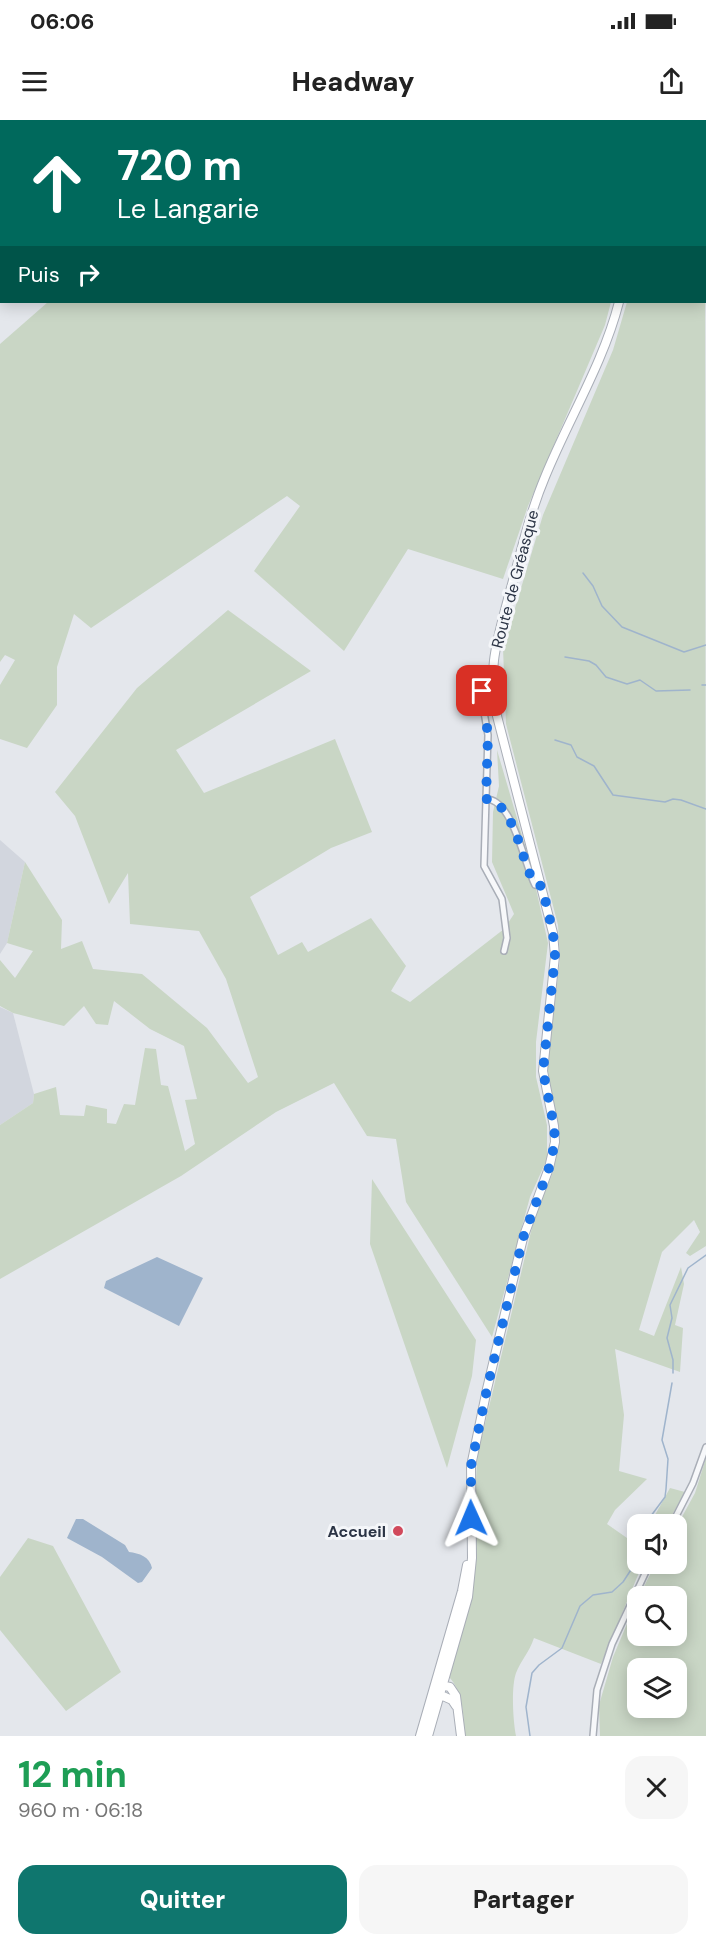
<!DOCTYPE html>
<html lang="fr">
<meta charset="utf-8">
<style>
:root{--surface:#fff;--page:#f6f6f6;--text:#222;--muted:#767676;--accent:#0f766e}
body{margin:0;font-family:"DM Sans",sans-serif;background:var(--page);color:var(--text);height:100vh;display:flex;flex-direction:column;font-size:22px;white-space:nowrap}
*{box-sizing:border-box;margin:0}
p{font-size:20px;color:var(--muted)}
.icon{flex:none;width:33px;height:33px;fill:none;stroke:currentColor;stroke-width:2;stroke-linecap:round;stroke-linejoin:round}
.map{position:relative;height:1616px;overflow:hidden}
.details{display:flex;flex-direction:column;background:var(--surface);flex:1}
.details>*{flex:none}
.hud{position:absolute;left:0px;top:0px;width:706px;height:183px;box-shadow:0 3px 15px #0003;background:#00695c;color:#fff;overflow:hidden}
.tools{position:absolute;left:627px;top:1394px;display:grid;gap:12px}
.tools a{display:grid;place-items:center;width:60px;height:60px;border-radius:12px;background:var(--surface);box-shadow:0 3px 15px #0003;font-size:30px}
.pin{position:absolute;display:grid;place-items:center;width:51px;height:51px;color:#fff;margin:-26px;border-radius:12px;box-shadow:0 3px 9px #0006}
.me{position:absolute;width:66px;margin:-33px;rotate:359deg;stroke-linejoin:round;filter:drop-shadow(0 0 4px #0008)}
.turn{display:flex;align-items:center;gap:21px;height:126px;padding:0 18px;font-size:27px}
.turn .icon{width:78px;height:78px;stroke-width:2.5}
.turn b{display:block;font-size:42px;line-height:51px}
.then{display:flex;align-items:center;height:57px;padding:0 18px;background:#0003;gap:12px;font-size:22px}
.round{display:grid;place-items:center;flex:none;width:63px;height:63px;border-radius:18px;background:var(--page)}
.head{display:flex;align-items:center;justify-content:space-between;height:102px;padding:0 18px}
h1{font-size:36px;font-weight:800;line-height:45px;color:#1e9e55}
.cta{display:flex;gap:12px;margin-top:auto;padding:12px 18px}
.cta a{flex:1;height:69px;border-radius:18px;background:var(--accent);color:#fff;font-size:24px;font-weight:800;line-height:69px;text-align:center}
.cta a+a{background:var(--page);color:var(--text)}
.status{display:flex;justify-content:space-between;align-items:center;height:42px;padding:0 30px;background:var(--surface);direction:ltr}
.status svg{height:16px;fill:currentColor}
header{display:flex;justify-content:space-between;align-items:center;height:78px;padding:0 18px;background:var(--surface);font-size:27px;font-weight:800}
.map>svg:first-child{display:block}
.built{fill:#d2d6de}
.green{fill:#c9d6c5;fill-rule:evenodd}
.water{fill:#9fb4cc}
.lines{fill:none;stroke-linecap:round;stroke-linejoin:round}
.stream{stroke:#9fb4cc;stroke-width:1.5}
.street-casing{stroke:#a9aeb7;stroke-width:8}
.secondary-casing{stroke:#a9aeb7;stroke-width:10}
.street{stroke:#f7f8fa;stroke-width:5}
.secondary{stroke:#fff;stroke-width:8}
.route{stroke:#1a73e8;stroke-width:10;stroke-dasharray:0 18}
.poi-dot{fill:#d1495b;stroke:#f4f6f9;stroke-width:2}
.labels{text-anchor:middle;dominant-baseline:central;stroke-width:6;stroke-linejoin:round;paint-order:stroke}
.street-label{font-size:16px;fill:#2b3445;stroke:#f4f6f9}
.poi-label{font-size:16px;font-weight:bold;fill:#2b3445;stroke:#f4f6f9;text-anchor:end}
</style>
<div class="status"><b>06:06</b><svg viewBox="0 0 49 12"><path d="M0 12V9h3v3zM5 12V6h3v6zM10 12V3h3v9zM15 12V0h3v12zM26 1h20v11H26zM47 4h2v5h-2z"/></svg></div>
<header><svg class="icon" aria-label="menu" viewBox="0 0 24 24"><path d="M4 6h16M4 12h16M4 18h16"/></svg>Headway<svg class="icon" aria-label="share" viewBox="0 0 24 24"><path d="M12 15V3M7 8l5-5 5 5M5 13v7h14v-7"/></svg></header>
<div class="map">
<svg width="706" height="1616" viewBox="0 0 706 1616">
<rect width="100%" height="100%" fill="#e4e7ec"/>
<!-- built -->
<path class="built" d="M0 720 25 742 7 823 0 834Z
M0 887 13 893 34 974 33 983 0 1005Z"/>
<!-- green -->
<path class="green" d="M222 0H647L222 1Z
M705 2 706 1126 690 1136 686 1133 700 1112 694 1100 662 1132 639 1210 654 1216 681 1147 684 1164 675 1205 683 1208 680 1252 615 1229 624 1295 619 1351 647 1359 615 1390 607 1404 627 1418 637 1416 638 1443H643L601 1544 534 1518C529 1533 521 1540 516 1553 511 1567 513 1601 516 1616H465C463 1595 464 1572 448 1556 460 1516 474 1477 476 1435 477 1400 474 1369 478 1333L534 1099 553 1052 559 1019 547 945 560 840 558 805 506 604 503 528 543 395 613 230 627 182H705Z
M48 182H611L605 205 528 386 503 459 408 429 344 531 254 451 300 386 287 376 91 508 74 494 57 547V585L27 628 0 619V565L15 540 5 535 0 542V224Z
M228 490 311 551 176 630 204 673 335 619 372 712 331 728 250 777 278 835 302 822 308 832 371 798 406 846 391 871 410 882 504 809 514 794 492 742 493 692 499 666 497 630 531 746 548 823 536 922V957L547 1005V1039L530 1077 492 1217 406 1082 396 1019 367 1016 334 963 276 992 181 1056 0 1159V1005L33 983 34 974 56 967 60 995 84 996 86 985 107 989V1003L116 1004 124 984 135 985 145 928 156 929 161 965 168 966 185 1031 195 1024 185 980 197 979 184 926 150 909 114 881 108 905 96 904 84 886 64 906 13 893 0 886V840L15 858 33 831 7 823 25 742 62 800 61 829 82 821 93 849 142 854 207 908 248 963 258 957 226 859 199 811 130 804 128 753 109 784 75 696 55 672 137 568Z
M372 1059 476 1220 472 1256 447 1348 370 1124Z
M706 1338V1616H600L599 1585 613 1537 637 1480 638 1515H676V1476H639L656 1443H676L677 1406 695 1373ZM638 1548H676V1587H638Z
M670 1368 685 1372 667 1404H650Z
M28 1418 53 1426 121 1552 66 1591 0 1510V1457Z"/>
<!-- water -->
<path class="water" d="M157 1137 203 1158 179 1206 104 1168 106 1161Z
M76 1399H83L125 1425 129 1432C139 1433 150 1437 152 1448L142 1462 138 1463 102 1437 67 1418Z"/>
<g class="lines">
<!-- stream -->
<path class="stream" d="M583 453 593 466 602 486 622 507 684 532 706 525
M565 537 589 541 596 545 606 557 627 564 640 560 656 571 690 570
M702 565H706
M555 620 571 625 577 637 594 646 613 675 665 682 673 679 681 680 706 689
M673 1253V1240L667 1218 672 1198 670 1185 688 1148 706 1135
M645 1404 665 1377 666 1369 668 1339 662 1320 672 1263
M530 1616 526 1587 532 1553 539 1545 562 1528 580 1486 593 1475 612 1472 623 1462 638 1439"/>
<defs>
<path id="street" d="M491 558 485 561 481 575 488 615 486 679C513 679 524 744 535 765L542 766
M486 679 484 746 502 779 507 818 504 831
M672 1404 693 1363 706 1327
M593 1616 597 1570 612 1524 650 1443"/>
<path id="secondary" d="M652 2V0
M440 1565 450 1567 456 1576 461 1616
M436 1573 452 1580 456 1586
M420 1616 462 1471 467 1445
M428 1616 468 1477 472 1438 471 1346 487 1269 523 1118 549 1048 555 1022 554 1006 543 951 555 836 553 813 497 596C487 548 497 521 509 475 520 436 529 395 545 357 569 298 603 244 619 182"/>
</defs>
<!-- street casing -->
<use href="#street" class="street-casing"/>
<!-- secondary casing -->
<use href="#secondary" class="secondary-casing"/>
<!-- street -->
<use href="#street" class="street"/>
<!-- secondary -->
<use href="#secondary" class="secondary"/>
</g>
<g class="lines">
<!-- route -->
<path class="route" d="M471 1398V1346L487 1269 523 1118 549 1048 555 1022 554 1006 543 951 555 836 553 813 542 766 535 765C520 737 519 702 494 680L486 679 488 615 482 571"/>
</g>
<!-- markers -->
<circle class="poi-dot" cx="398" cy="1411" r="6"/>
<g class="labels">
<!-- street labels -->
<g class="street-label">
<text transform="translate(515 459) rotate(-75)">Route de Gréasque</text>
</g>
<!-- poi labels -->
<g class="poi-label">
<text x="386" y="1411">Accueil</text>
</g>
</g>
</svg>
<div class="tools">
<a><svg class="icon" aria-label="sound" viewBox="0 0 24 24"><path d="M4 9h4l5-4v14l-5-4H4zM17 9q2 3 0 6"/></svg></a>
<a><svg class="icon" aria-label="search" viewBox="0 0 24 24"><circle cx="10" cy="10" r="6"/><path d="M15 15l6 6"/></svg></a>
<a><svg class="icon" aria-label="layers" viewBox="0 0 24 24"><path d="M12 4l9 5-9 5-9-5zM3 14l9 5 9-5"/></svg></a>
</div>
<div class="pin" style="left:482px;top:571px;background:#d93025"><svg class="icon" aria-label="arrive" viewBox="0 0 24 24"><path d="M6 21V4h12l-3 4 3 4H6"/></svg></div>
<svg class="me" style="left:471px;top:1398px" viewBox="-20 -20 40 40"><path d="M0-17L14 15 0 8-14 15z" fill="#1a73e8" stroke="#fff" stroke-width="4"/></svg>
<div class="hud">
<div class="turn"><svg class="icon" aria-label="ahead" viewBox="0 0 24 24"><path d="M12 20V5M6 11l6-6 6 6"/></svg><div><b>720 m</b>Le Langarie</div></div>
<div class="then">Puis<svg class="icon" aria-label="right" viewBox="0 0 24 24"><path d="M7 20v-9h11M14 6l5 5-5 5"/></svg></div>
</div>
</div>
<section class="details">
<div class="head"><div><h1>12 min</h1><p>960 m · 06:18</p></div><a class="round"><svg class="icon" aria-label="close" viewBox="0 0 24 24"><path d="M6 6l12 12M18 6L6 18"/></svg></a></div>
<div class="cta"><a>Quitter</a><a>Partager</a></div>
</section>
